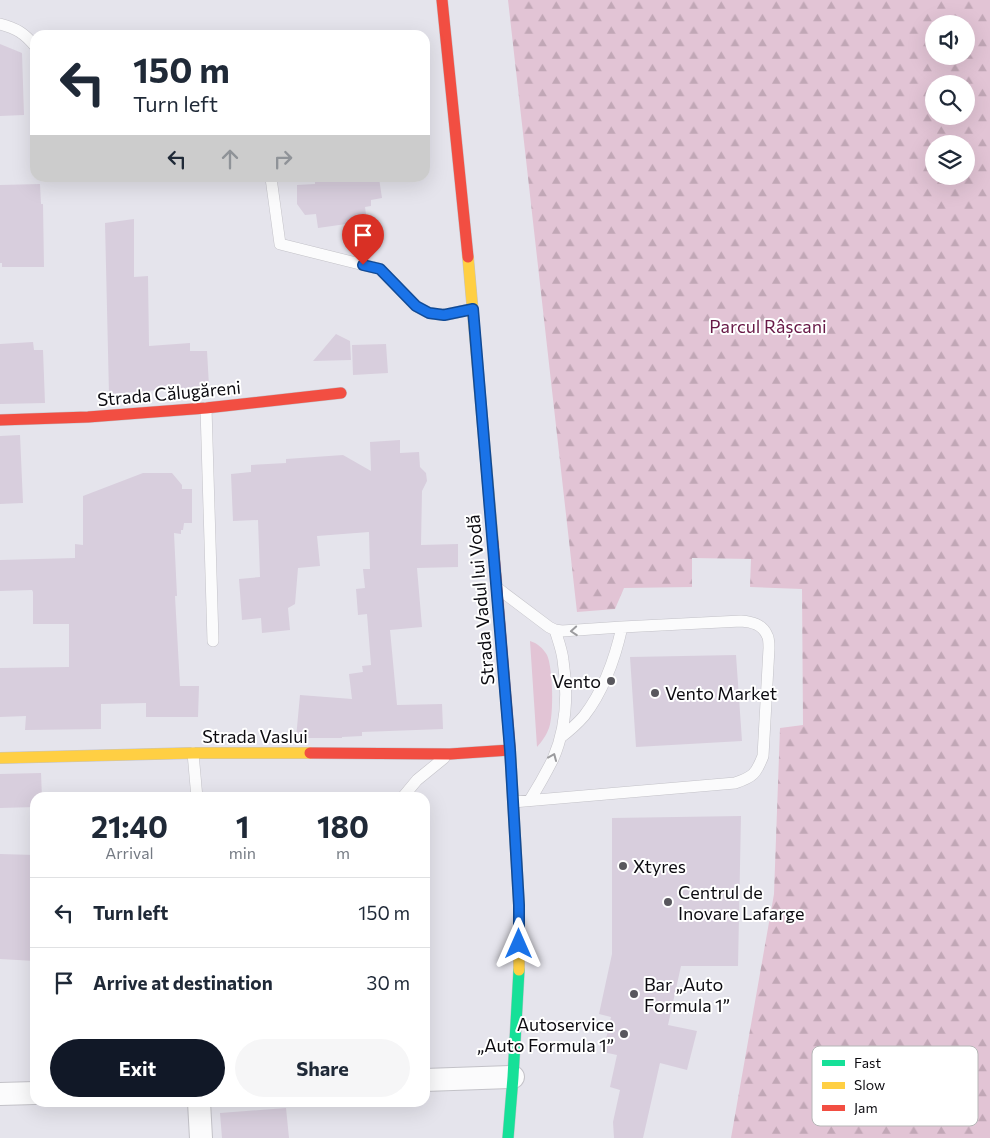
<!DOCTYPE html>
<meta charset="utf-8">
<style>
:root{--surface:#fff;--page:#f6f6f7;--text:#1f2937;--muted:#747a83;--line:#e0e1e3;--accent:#111827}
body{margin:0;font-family:Commissioner,sans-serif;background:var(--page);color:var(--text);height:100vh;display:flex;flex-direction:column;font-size:19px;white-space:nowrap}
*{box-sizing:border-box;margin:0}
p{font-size:16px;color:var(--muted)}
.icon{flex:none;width:28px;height:28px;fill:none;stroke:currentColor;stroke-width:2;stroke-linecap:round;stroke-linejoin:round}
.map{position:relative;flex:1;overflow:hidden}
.sheet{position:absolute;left:30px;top:792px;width:400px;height:315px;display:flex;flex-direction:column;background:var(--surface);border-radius:15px;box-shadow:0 5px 20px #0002}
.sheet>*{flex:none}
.top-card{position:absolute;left:30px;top:30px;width:400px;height:152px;border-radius:15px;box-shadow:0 5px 20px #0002;background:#fff;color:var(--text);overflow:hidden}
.tools{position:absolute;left:925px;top:15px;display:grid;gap:10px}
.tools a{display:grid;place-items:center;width:50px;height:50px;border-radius:50%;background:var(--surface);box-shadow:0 5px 20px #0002;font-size:25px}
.pin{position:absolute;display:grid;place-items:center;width:42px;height:42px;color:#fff;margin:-51px -21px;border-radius:50% 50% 50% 0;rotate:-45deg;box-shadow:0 0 5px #0007}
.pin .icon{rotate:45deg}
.me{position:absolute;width:55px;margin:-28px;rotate:0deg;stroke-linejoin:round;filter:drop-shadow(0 0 4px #0008)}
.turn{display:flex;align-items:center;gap:18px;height:105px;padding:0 20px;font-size:22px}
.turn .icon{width:65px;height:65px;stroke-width:2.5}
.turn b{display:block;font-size:35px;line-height:42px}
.lanes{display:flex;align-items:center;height:48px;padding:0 20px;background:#0003;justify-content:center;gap:25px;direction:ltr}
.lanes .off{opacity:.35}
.eta{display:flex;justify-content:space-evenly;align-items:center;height:85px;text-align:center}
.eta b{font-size:30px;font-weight:700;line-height:35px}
.cta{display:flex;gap:10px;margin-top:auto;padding:10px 20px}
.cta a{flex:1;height:58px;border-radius:30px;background:var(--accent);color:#fff;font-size:20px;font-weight:700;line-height:58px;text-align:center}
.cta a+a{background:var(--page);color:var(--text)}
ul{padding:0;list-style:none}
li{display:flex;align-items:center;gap:15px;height:70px;padding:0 20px;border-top:1px solid var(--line)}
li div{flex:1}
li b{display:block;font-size:19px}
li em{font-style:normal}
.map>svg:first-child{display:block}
.green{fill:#e2c4d5}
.forest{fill:url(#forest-firs);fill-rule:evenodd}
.building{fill:#d8cedd}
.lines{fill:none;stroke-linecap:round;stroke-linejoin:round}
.lane-casing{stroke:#c3c2c8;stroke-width:12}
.street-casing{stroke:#c3c2c8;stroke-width:24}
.fast-casing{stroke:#c3c2c8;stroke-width:12}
.slow-casing{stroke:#c3c2c8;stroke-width:12}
.jam-casing{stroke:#c3c2c8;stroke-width:12}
.lane{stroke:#fbfbfc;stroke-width:11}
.street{stroke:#fbfbfc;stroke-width:22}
.fast{stroke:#16e098;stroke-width:11}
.slow{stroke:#ffcf43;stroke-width:11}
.jam{stroke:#f24e42;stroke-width:11}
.oneway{stroke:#9b9b9e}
.route-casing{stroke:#114b97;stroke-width:12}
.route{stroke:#1a73e8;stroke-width:9}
.poi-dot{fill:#58575d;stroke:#fff;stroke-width:2}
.labels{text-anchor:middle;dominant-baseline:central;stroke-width:4;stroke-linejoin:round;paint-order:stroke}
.park-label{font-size:18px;fill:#671846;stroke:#fff}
.street-label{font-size:18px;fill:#0c0b10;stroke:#fff}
.poi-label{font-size:18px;fill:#0c0b10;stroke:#fff;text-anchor:start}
.key{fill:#fff;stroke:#b6b6b7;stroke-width:1}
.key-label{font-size:14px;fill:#0c0b10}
</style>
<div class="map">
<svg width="990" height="1138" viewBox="0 0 990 1138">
<defs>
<pattern id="forest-firs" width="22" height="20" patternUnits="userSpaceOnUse" patternTransform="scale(1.25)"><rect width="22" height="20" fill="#e2c4d5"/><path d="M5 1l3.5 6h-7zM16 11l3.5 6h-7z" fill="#c1a7b6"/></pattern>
</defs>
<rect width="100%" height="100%" fill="#e5e4ec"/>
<!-- green -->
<path class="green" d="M530 641C537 643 543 648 547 655 553 668 554 715 549 728 546 736 542 741 537 747Z"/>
<!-- forest -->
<path class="forest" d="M508 0H990V1138H731L774 894 780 728 803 725 802 589 750 587 751 559 692 558V587L624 588 615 609 577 612ZM934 24H966V56H934ZM934 84H966V116H934ZM934 144H966V176H934Z"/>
<!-- building -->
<path class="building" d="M0 44 22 53 24 115 0 116Z
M315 178H379L382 198 371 200V206L365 207 367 221 318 228 316 214 305 215 297 204V185L315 184Z
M40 184 41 204H43L44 267H2V263H0V185Z
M134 219V277L148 276 149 346 190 343V351H207L209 386 109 394 105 223Z
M336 334 350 341 351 360 313 361Z
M33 342 34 350H43L45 403 0 404V344Z
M386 344 388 373 353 375 352 345Z
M20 435 23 503 0 504V436Z
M400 440V453L419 452 420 467 426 473 427 481 422 491 421 545 458 544V567L417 568 422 627 390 630 397 705 442 704 443 729 362 732V736L342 737V738H296L300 695 352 699 349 674 363 672 362 666 371 665 367 614 358 615 356 589 365 588 363 569H370L369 532 317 536 320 566 298 568 295 604 288 608 290 630 262 633 261 618 242 620 239 579 260 577 258 520 233 521 231 474 251 472V465L286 463V459L343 455 371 471 370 442Z
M143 473H172L182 485V489H192V523H184L183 530H181V534L174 533 177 596H175L180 686H199L198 717H146V703L101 704V729L25 730 26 716 0 717V668L69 667V624H33V592L32 590 0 591V560L75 558V544L83 545V496Z
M736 655 742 741 636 747 630 657Z
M41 773 42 798H35V807L0 808V774Z
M741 816 738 966H681L668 1025 697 1031 687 1070 660 1063 643 1138H614L613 1122 620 1090 610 1087 617 1055 603 1052 611 1017 599 1014 612 954V818Z
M0 854 35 855V891H31V937H35V961L0 959Z
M286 1108 289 1138H222L220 1113Z"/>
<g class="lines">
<defs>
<path id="lane" d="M0 24C16 28 24 33 35 46
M271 178 280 244 380 269 416 306 429 313 444 315 473 309
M206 408 213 641
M500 590 549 627 555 630 562 631 622 627 741 621C752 622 762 624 767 635 769 638 769 644 769 648L763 756C756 774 753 777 735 783L513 802
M561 737C569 731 577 724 584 716 604 690 615 659 622 627
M193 753 197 798
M402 798 417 780 444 758
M530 800C538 787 546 773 553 759 566 729 568 693 563 660 562 650 558 640 555 630"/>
<path id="street" d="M425 1080 513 1077
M0 1094 35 1093
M199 1102 201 1138"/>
<path id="fast" d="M508 1138 513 1077 519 970"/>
<path id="slow" d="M468 257 493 542
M510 748 519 905V970
M0 758 193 753H310"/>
<path id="jam" d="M442 0 468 257
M0 420 88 417 206 408 341 393
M493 542 510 748
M310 753 450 754 510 750"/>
</defs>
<!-- lane casing -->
<use href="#lane" class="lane-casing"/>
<!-- street casing -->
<use href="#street" class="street-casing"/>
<!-- fast casing -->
<use href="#fast" class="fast-casing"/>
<!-- slow casing -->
<use href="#slow" class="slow-casing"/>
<!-- jam casing -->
<use href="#jam" class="jam-casing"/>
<!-- lane -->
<use href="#lane" class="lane"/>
<!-- street -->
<use href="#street" class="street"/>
<!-- fast -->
<use href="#fast" class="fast"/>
<!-- slow -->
<use href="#slow" class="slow"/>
<!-- jam -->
<use href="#jam" class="jam"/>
</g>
<!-- one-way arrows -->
<defs><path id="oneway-chevron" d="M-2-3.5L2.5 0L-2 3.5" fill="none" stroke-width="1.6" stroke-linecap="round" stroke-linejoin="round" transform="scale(1.25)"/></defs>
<g class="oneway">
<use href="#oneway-chevron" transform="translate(574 631) rotate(176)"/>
<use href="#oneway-chevron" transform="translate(553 757) rotate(-67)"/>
</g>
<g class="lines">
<defs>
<path id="route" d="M363 265 380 269 416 306 429 313 444 315 473 309 510 750 519 905V944"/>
</defs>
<!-- route casing -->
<use href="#route" class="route-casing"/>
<!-- route -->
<use href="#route" class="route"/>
</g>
<!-- markers -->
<g class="poi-dot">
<circle cx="611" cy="681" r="5"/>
<circle cx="655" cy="693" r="5"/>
<circle cx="623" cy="866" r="5"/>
<circle cx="668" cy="902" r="5"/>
<circle cx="634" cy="994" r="5"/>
<circle cx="624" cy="1034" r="5"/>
</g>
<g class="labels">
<!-- park labels -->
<g class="park-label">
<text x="768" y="326">Parcul Râșcani</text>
</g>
<!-- street labels -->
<g class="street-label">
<text transform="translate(169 393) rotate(-5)">Strada Călugăreni</text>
<text transform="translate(480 600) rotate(-95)">Strada Vadul lui Vodă</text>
<text x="255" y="736">Strada Vaslui</text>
</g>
<!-- poi labels -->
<g class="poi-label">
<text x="601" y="681" text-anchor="end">Vento</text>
<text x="665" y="693">Vento Market</text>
<text x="633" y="866">Xtyres</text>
<text x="678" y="892">Centrul de<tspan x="678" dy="21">Inovare Lafarge</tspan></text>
<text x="644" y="984">Bar „Auto<tspan x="644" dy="21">Formula 1”</tspan></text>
<text x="614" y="1024" text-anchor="end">Autoservice<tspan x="614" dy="21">„Auto Formula 1”</tspan></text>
</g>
</g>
<!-- legend -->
<rect x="812" y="1046" width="166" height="80" rx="8" class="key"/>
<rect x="822" y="1060" width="23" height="6" fill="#16e098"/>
<rect x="822" y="1082" width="23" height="7" fill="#ffcf43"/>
<rect x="822" y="1105" width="23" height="6" fill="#f24e42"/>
<g class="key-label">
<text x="854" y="1068">Fast</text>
<text x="854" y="1090">Slow</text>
<text x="854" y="1113">Jam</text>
</g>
</svg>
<div class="tools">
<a><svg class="icon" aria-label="sound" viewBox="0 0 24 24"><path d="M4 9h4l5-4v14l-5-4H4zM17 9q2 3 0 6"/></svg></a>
<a><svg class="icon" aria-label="search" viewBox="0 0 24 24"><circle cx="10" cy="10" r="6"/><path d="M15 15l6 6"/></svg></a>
<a><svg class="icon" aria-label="layers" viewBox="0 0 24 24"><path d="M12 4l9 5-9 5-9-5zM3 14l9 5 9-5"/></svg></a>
</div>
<div class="pin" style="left:363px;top:265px;background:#d93025"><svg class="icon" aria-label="arrive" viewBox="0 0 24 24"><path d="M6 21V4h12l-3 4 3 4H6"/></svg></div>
<svg class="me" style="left:519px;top:944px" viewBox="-20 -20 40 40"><path d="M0-17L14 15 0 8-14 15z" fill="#1a73e8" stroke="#fff" stroke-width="4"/></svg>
<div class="top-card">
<div class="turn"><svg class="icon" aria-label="left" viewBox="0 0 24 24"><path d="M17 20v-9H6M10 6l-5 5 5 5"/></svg><div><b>150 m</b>Turn left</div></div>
<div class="lanes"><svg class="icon" aria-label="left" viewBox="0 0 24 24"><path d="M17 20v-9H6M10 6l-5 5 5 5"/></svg><svg class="icon off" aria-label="ahead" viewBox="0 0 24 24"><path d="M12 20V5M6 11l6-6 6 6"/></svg><svg class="icon off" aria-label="right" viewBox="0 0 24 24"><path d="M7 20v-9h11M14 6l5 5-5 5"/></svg></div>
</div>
<section class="sheet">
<div class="eta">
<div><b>21:40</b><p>Arrival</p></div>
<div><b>1</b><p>min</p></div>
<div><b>180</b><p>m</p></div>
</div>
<ul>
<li><svg class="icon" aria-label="left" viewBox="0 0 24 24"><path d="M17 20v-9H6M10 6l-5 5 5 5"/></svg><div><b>Turn left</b></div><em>150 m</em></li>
<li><svg class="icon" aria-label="arrive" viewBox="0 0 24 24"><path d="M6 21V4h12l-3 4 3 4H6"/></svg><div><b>Arrive at destination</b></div><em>30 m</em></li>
</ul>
<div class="cta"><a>Exit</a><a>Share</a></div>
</section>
</div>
